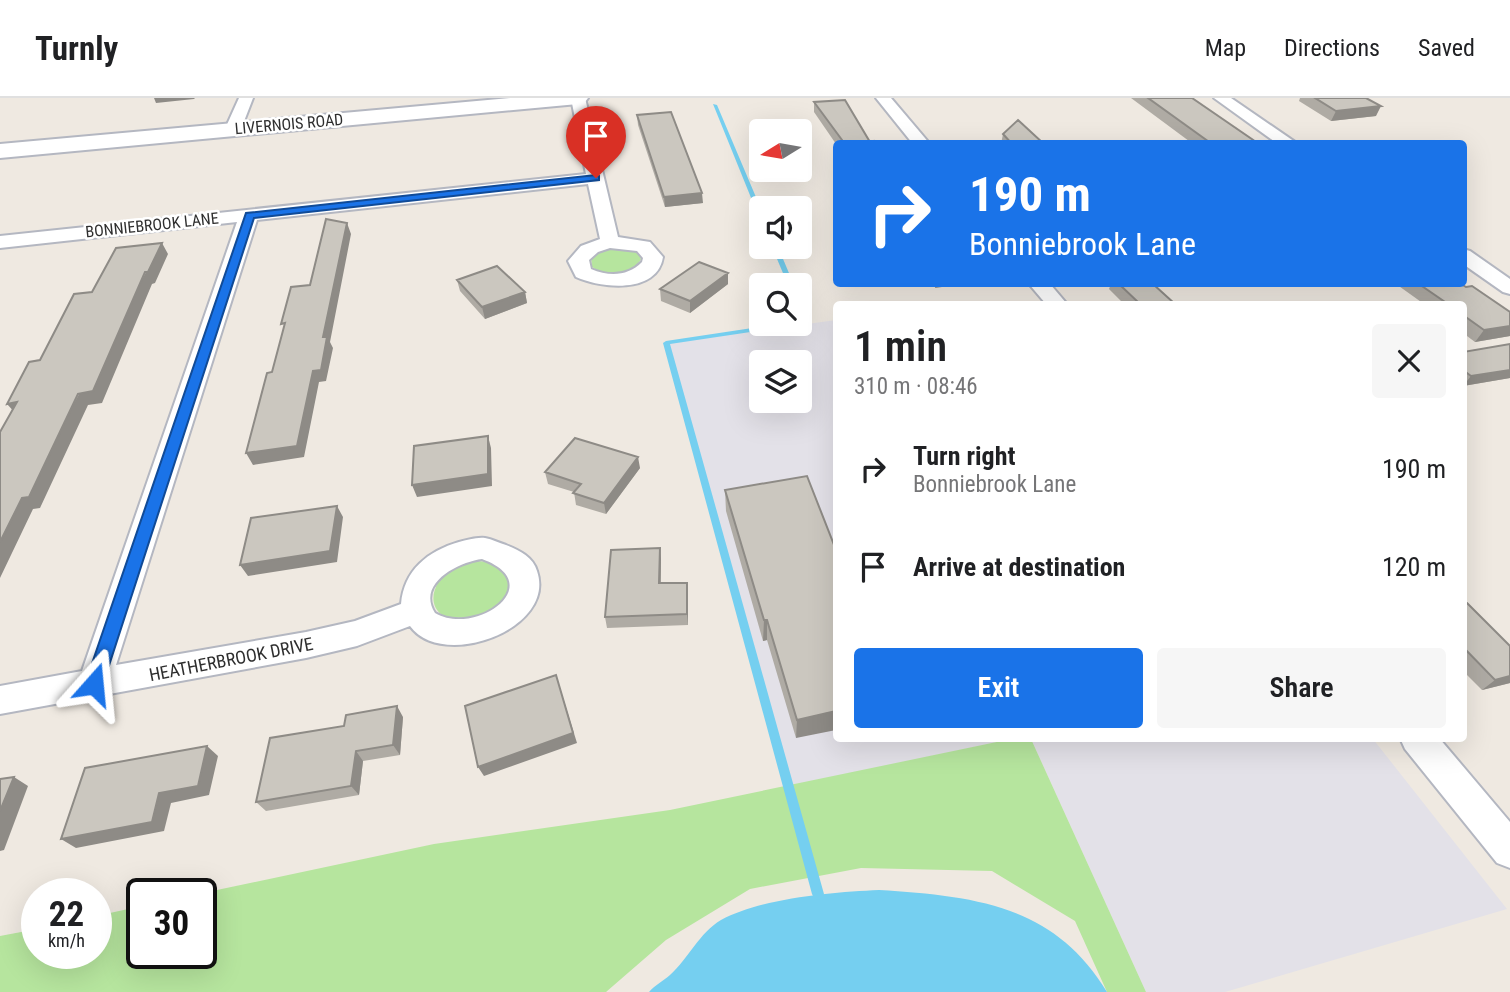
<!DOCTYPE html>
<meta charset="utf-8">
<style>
:root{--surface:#fff;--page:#f6f6f6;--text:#202124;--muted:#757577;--line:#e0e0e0;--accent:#1a73e8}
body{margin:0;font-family:"Roboto Condensed",sans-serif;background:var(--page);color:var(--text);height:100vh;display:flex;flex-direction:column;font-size:26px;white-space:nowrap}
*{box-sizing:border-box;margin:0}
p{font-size:23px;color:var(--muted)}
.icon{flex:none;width:38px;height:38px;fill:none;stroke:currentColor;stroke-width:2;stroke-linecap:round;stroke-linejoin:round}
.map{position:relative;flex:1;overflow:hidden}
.drawer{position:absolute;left:833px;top:203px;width:634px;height:441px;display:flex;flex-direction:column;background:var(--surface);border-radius:7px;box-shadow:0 7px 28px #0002}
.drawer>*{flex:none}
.hud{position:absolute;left:833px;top:42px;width:634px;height:147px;border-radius:7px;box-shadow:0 7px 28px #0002;background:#1a73e8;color:#fff;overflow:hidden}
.needle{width:46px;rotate:259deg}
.fabs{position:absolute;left:749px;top:21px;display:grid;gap:14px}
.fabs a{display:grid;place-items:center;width:63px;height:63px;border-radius:7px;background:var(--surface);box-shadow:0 7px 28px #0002;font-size:35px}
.speed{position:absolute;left:21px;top:780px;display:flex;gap:14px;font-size:35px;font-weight:700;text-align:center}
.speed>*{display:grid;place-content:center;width:91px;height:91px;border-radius:50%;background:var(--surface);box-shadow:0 7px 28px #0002;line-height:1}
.speed small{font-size:18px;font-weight:400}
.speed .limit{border:4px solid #111;border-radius:10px;background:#fff;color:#111}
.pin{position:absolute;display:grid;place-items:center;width:60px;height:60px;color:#fff;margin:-72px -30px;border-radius:50% 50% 50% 0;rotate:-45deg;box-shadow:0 0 7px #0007}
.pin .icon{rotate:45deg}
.me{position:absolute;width:77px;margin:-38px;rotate:18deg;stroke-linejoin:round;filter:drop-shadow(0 0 5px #0008)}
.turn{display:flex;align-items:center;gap:24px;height:147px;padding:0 21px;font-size:32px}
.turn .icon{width:91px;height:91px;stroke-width:2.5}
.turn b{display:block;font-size:49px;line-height:60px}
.round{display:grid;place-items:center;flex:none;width:74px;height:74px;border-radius:7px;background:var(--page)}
.overview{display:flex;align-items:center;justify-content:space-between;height:119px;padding:0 21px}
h1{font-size:42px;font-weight:600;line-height:52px}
.action{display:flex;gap:14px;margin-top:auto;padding:14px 21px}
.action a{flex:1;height:80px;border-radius:7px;background:var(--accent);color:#fff;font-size:28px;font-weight:600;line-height:80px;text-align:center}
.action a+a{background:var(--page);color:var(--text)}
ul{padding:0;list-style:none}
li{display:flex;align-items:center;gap:21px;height:98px;padding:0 21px}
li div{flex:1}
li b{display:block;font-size:26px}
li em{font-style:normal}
header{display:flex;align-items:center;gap:42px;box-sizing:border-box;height:98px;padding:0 35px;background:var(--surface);border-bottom:2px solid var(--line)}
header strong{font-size:33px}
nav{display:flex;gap:38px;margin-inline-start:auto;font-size:24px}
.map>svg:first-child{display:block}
.industrial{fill:#e3e1e8;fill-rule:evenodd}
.green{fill:#b6e59e}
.water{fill:#75cff0}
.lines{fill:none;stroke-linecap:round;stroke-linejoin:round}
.stream{fill:#75cff0;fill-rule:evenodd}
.minor-casing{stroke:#b4b7c1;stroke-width:4}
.secondary-casing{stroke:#b4b7c1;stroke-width:4}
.minor{fill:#fff;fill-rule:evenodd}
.secondary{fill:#fff;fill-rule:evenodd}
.wall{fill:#afaba4}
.shaded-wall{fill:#8e8b86}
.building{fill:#cbc7bf;stroke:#8e8b86;stroke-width:2}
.route{fill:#1a73e8;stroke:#114b97;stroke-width:2}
.labels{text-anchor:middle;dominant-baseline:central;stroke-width:5;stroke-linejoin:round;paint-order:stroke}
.far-street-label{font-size:16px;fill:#2e2e2e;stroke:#fff}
.street-label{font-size:18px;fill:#2e2e2e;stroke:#fff}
</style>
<header>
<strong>Turnly</strong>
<nav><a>Map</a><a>Directions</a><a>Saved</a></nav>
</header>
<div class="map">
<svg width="1510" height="894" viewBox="0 0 1510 894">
<rect width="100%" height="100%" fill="#efe9e1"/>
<!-- industrial -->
<path class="industrial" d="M836 222V640L1011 641 791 688 669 245ZM761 264H800V303H761Z
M1031 641H1373L1507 811 1225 894H1146Z"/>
<!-- green -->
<path class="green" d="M615 149 637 153 641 161C633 178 607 179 592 169L591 160 600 152Z
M477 463 491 464 509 476C509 482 511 491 509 497 501 519 460 531 442 517 425 504 436 481 451 471 459 466 469 465 477 463Z
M1011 641H1031L1146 894H1107L1075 823 992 773 861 770 750 791 666 842 606 894H0V838L37 831V856H96V818L142 808V856H201V796H198L434 746 670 712Z"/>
<!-- water -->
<path class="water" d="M879 792C972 798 1054 806 1107 894H649C655 887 663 883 670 877 689 860 699 835 721 822 762 800 833 794 879 792Z"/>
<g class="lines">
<!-- stream -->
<path class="stream" d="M713 6 717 7 761 111V119L758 117Z
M772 149H778L794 187H788Z
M800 207 803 209 809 223 808 224 800 226H799L800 222H802L800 216Z
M778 226H793L790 228 670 246 824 796 822 800 818 802 814 800 812 796 663 245 666 243Z"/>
<defs>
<path id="minor" d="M239 0H253L241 31 233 36 225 31Z
M571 0H585L618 139 650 144 663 159C657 197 600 190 576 179L568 163 581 148 600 141 588 86 257 122 116 567 306 534 355 523 401 506C404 472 428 453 459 444 467 442 477 439 485 440 492 441 499 445 506 447 519 452 533 459 537 473 557 531 442 573 410 528L357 548 306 560 0 616V588L82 573 237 124 0 150V138L586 76ZM610 150 637 153 643 160 642 164C628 178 610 179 591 171L589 162 598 154ZM482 461C550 486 476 539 435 515 416 485 459 464 482 461Z
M876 0H891L930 46H913Z
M1214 0H1231L1298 46H1278Z
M1463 151 1470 153 1510 181V196L1503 194 1463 166Z
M1029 186H1050L1067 206H1046Z
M1400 640H1439L1510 724V770L1497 765 1405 651Z"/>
<path id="secondary" d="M510 0H588L585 4 578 6 0 60V46Z"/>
</defs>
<!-- minor casing -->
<use href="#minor" class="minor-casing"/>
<!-- secondary casing -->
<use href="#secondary" class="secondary-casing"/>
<!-- minor -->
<use href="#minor" class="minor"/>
<!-- secondary -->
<use href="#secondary" class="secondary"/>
</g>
<!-- wall -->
<path class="wall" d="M1131 0H1192L1259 46H1193Z
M1300 0H1366L1376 18 1331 23 1299 3Z
M814 4 870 44 876 46H836L814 14Z
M637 17 703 105 665 109 638 27Z
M1003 36 1044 46H1001Z
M728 175V186L690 215 661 203 660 191Z
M457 182 525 194 527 205 485 221 460 193Z
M1111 186H1153L1175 206H1124L1109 191Z
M1396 186H1461L1510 214V238L1475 244 1463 235V206H1424Z
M1510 246V280L1463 288V254Z
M640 370 606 416 576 407 574 394 548 386 545 374Z
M725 392 836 452 796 640 767 542 763 543 726 413Z
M660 450 661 461V485L688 496V527L607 530 605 519Z
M1463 506 1510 585 1482 592 1463 573Z
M403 619 400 657 363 663 359 697 266 713 256 704Z"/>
<!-- shaded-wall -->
<path class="shaded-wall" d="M154 0H195L194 1 156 5Z
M1381 8 1376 18 1331 23 1336 13Z
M702 95 703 105 665 109 664 99Z
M347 125 351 136 330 244 333 250 326 283 319 284 304 359 253 367 246 355 313 273 323 239Z
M162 145 168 156 155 185 152 186 102 305 88 307 40 410 33 411 0 480V444L22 400Z
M728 175V186L690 215V203Z
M936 186H963L935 190Z
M525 194 527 205 485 221 482 209Z
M1510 228V238L1475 244 1484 232Z
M1510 272V280L1463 288 1471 278Z
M17 304V317L7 306Z
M488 338 491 350 492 388 417 399 412 387Z
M638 359 640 370 606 416 604 405Z
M337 408 343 419 337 464 248 478 240 467Z
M660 450 661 461 660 496 659 485Z
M687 485 688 496V527L687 516Z
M764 522H767V542L763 543Z
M556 577 577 645 484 678 478 669Z
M1510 578V585L1482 592 1495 582Z
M397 608 403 619 400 657 393 647Z
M836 613V632L796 640 797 622Z
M207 648 218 658 209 697 171 705 164 733 76 750 61 741 159 695Z
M356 653 363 663 359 697 351 688Z
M14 679 28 688 4 752 0 753V713Z"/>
<!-- building -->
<path class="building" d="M1148 0H1192L1259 46H1212Z
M1315 0H1366L1381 8 1336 13Z
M845 2 870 44 874 43 876 46H845L814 4Z
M671 14 702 95 664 99 637 17Z
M1018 22 1044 46H1012L1003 36Z
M326 121 347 125 323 239H327L321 272 313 273 297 348 246 355 267 275 272 274 285 225 281 226 291 189 310 187Z
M162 145 148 174H145L93 293 78 296 29 399 22 400 0 444V334L17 304 7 306 29 264 40 262 74 196 92 194 116 150Z
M699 164 728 175 690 203 660 191Z
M497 168 525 194 482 209 457 182Z
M1119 186H1153L1175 206H1140Z
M1419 186H1461L1466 189 1472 188 1510 214V228L1484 232 1463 217V206H1448Z
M1510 246V272L1471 278 1463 272V254Z
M488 338V376L412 387 414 348Z
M575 340 638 359 604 405 573 395 581 386 545 374Z
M807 378 836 452V613L797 622 767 522H764L725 392Z
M337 408 330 453 240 467 251 420Z
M660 450 659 485H687V516L605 519 611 452Z
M1467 505 1510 548V578L1495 582 1463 549V506Z
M556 577 573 635 478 669 465 608Z
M397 608 393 647 356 653 351 688 256 704 270 640 344 628 346 617Z
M207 648 198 688 159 695 152 724 61 741 85 670Z
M14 679 0 713V681Z"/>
<!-- route -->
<path class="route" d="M596 77 599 78V82L254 120 103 586 100 591 94 594 87 591 85 586 246 115Z"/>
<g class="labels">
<!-- far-street labels -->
<g class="far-street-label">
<text transform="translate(289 26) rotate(-5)">LIVERNOIS ROAD</text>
<text transform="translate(152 127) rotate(-6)">BONNIEBROOK LANE</text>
</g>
<!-- street labels -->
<g class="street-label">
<text transform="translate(231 561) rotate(-11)">HEATHERBROOK DRIVE</text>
</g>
</g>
</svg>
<div class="fabs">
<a><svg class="needle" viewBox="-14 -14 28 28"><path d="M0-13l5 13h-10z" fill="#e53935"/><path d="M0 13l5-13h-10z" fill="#757577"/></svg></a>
<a><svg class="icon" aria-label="sound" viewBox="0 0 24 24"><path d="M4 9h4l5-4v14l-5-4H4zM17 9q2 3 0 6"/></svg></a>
<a><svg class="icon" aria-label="search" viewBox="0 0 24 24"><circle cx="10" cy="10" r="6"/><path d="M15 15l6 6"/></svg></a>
<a><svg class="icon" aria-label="layers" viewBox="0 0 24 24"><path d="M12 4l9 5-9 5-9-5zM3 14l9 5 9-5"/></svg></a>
</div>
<div class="speed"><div>22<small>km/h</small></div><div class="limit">30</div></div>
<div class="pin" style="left:596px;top:80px;background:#d93025"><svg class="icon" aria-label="arrive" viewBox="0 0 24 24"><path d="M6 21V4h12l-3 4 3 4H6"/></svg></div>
<svg class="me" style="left:94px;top:586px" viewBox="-20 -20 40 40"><path d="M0-17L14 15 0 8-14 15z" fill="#1a73e8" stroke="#fff" stroke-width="4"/></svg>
<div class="hud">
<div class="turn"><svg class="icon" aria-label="right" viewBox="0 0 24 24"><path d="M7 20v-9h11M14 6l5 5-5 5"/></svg><div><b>190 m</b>Bonniebrook Lane</div></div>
</div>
<section class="drawer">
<div class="overview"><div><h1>1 min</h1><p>310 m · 08:46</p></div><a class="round"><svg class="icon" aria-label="close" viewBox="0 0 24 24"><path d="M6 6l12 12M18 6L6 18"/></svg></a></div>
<ul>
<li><svg class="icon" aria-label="right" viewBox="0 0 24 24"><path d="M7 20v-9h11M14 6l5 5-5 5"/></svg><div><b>Turn right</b><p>Bonniebrook Lane</p></div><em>190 m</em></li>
<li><svg class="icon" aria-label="arrive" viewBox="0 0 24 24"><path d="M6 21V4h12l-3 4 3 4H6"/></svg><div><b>Arrive at destination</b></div><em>120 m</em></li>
</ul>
<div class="action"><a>Exit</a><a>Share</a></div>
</section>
</div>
